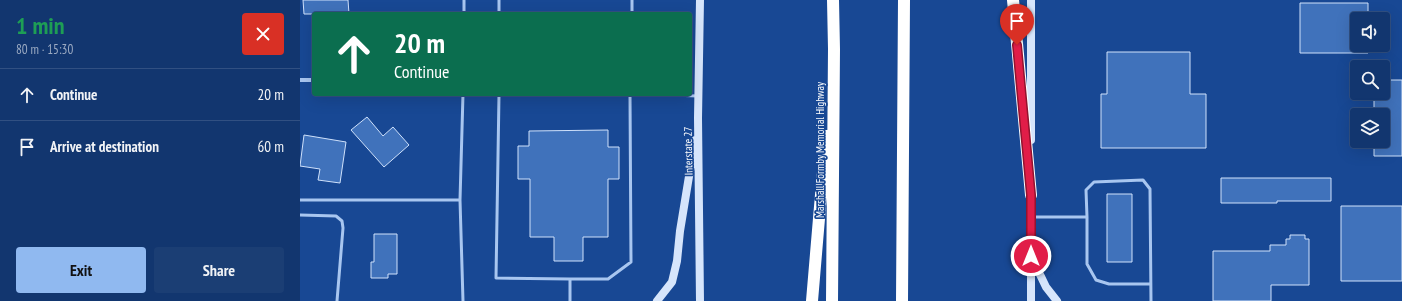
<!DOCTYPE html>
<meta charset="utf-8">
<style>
:root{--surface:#12366f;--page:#1b3e74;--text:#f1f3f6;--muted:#9cabc3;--line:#315082;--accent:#90b9f0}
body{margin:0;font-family:"PT Sans Narrow",sans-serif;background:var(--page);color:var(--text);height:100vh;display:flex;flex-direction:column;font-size:15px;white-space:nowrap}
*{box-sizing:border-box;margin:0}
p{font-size:13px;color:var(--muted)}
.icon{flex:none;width:22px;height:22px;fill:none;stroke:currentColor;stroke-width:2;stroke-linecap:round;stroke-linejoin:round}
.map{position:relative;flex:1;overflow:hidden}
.drawer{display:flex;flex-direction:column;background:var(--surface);width:300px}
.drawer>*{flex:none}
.banner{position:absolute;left:12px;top:12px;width:380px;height:84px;border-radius:4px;box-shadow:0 4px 16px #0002,0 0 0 1px var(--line);background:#0b6e4f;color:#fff;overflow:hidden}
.fabs{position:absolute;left:1050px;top:12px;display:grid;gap:8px}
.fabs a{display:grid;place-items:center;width:40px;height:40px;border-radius:4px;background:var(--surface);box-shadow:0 4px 16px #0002,0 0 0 1px var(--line);font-size:20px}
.pin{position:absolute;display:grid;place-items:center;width:34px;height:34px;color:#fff;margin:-41px -17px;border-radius:50% 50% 50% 0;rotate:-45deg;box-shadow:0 0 4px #0007}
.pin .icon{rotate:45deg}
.me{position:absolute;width:44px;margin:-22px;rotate:0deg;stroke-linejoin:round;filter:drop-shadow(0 0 3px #0008)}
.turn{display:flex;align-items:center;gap:14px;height:84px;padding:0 16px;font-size:18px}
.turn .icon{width:52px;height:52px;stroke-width:2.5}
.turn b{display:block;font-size:28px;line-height:34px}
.round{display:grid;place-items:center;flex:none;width:42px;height:42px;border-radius:4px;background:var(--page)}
.overview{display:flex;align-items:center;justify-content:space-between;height:68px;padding:0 16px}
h1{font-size:24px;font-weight:800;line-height:30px;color:#1e9e55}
.cta{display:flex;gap:8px;margin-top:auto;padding:8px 16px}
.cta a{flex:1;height:46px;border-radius:4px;background:var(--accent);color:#111;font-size:16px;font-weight:800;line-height:46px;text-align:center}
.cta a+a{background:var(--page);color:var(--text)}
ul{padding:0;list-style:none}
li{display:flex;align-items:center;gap:12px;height:52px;padding:0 16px;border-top:1px solid var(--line)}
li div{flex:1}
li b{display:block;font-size:15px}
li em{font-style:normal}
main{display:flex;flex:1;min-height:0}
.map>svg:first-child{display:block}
.building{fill:#4072bb;stroke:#cfe1fb}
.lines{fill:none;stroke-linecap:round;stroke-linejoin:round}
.service{stroke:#a8c6f0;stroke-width:3}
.minor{stroke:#a8c6f0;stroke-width:4}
.secondary{stroke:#d6e5fb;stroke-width:8}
.motorway{stroke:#fff;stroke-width:12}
.route-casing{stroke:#92132f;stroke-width:10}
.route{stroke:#e11d48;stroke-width:7}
.labels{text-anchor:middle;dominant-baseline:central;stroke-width:3.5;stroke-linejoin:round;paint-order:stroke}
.street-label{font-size:11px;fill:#fff;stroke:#184894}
</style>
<main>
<section class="drawer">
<div class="overview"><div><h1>1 min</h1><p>80 m · 15:30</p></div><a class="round" style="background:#d93025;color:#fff"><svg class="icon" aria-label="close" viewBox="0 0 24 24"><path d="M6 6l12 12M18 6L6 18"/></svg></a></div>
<ul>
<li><svg class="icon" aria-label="ahead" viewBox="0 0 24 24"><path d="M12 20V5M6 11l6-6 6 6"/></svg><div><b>Continue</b></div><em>20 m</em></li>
<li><svg class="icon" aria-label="arrive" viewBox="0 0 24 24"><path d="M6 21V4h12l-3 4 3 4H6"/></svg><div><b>Arrive at destination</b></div><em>60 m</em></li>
</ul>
<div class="cta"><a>Exit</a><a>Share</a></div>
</section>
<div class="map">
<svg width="1102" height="301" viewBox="0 0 1102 301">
<rect width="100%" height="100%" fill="#184894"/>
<!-- building -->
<path class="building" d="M3 0H48L49 14H4Z
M1000 3H1068V19H1057V45H1068V53H1000Z
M807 52H890V94H906V148H801V94H807Z
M1083 80H1102V156H1074V141H1083V115H1074V93H1083Z
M67 117 83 136 93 127 109 145 84 167 51 130Z
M308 130V147H319V179H308V237H283V261H254V237H230V179H218V146H229V131Z
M4 135 46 142 40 183 18 180 20 169 0 166Z
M921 178H1031V201H977V203H921Z
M807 194H832V262H807Z
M1041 206H1102V281H1041Z
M74 234H97V274H88V278H71V262H74Z
M990 235H1005V239H1009V285H971V301H913V251H970V245H986V239H990Z"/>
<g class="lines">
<!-- service -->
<path class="service" d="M164 14V0
M199 14V0
M332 14V0
M163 94 160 200 163 301
M0 200H160
M0 215 36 216 42 221 43 228 37 301
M731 217H787L786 190 794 182 843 180 850 189 851 301
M787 217V264L796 280 809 284H851
M270 279H308L331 262 330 95
M270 301V279L196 278 199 95H373L397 96"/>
<!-- minor -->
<path class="minor" d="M0 80H14"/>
<!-- secondary -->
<path class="secondary" d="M400 0 398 118 400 301
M731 140V0
M731 190V301
M733 260 746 287 757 301
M357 301 372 282 377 261 380 231 395 140"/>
<!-- motorway -->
<path class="motorway" d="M713 0 731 195
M512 301 526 136
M532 301 534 49 533 0
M602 301 604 0"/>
</g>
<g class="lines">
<defs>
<path id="route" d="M717 45 731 195V256"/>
</defs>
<!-- route casing -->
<use href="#route" class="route-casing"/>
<!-- route -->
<use href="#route" class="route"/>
</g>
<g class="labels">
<!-- street labels -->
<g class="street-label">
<text transform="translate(520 150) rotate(-90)">Marshall Formby Memorial Highway</text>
<text transform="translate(388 151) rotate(-91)">Interstate 27</text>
</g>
</g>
</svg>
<div class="fabs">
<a><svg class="icon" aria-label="sound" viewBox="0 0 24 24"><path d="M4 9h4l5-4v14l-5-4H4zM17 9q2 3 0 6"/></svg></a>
<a><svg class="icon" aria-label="search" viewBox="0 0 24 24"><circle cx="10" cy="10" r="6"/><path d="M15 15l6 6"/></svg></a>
<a><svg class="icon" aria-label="layers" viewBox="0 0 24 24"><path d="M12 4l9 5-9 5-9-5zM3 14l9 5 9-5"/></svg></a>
</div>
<div class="pin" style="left:717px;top:45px;background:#d93025"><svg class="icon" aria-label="arrive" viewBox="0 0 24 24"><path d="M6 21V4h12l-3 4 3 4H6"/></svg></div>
<svg class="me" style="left:731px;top:256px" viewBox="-20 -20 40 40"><circle r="17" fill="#e11d48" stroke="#fff" stroke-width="3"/><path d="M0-11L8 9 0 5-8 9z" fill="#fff"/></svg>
<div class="banner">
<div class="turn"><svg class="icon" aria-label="ahead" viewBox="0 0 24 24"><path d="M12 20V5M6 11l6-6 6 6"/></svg><div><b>20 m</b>Continue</div></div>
</div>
</div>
</main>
